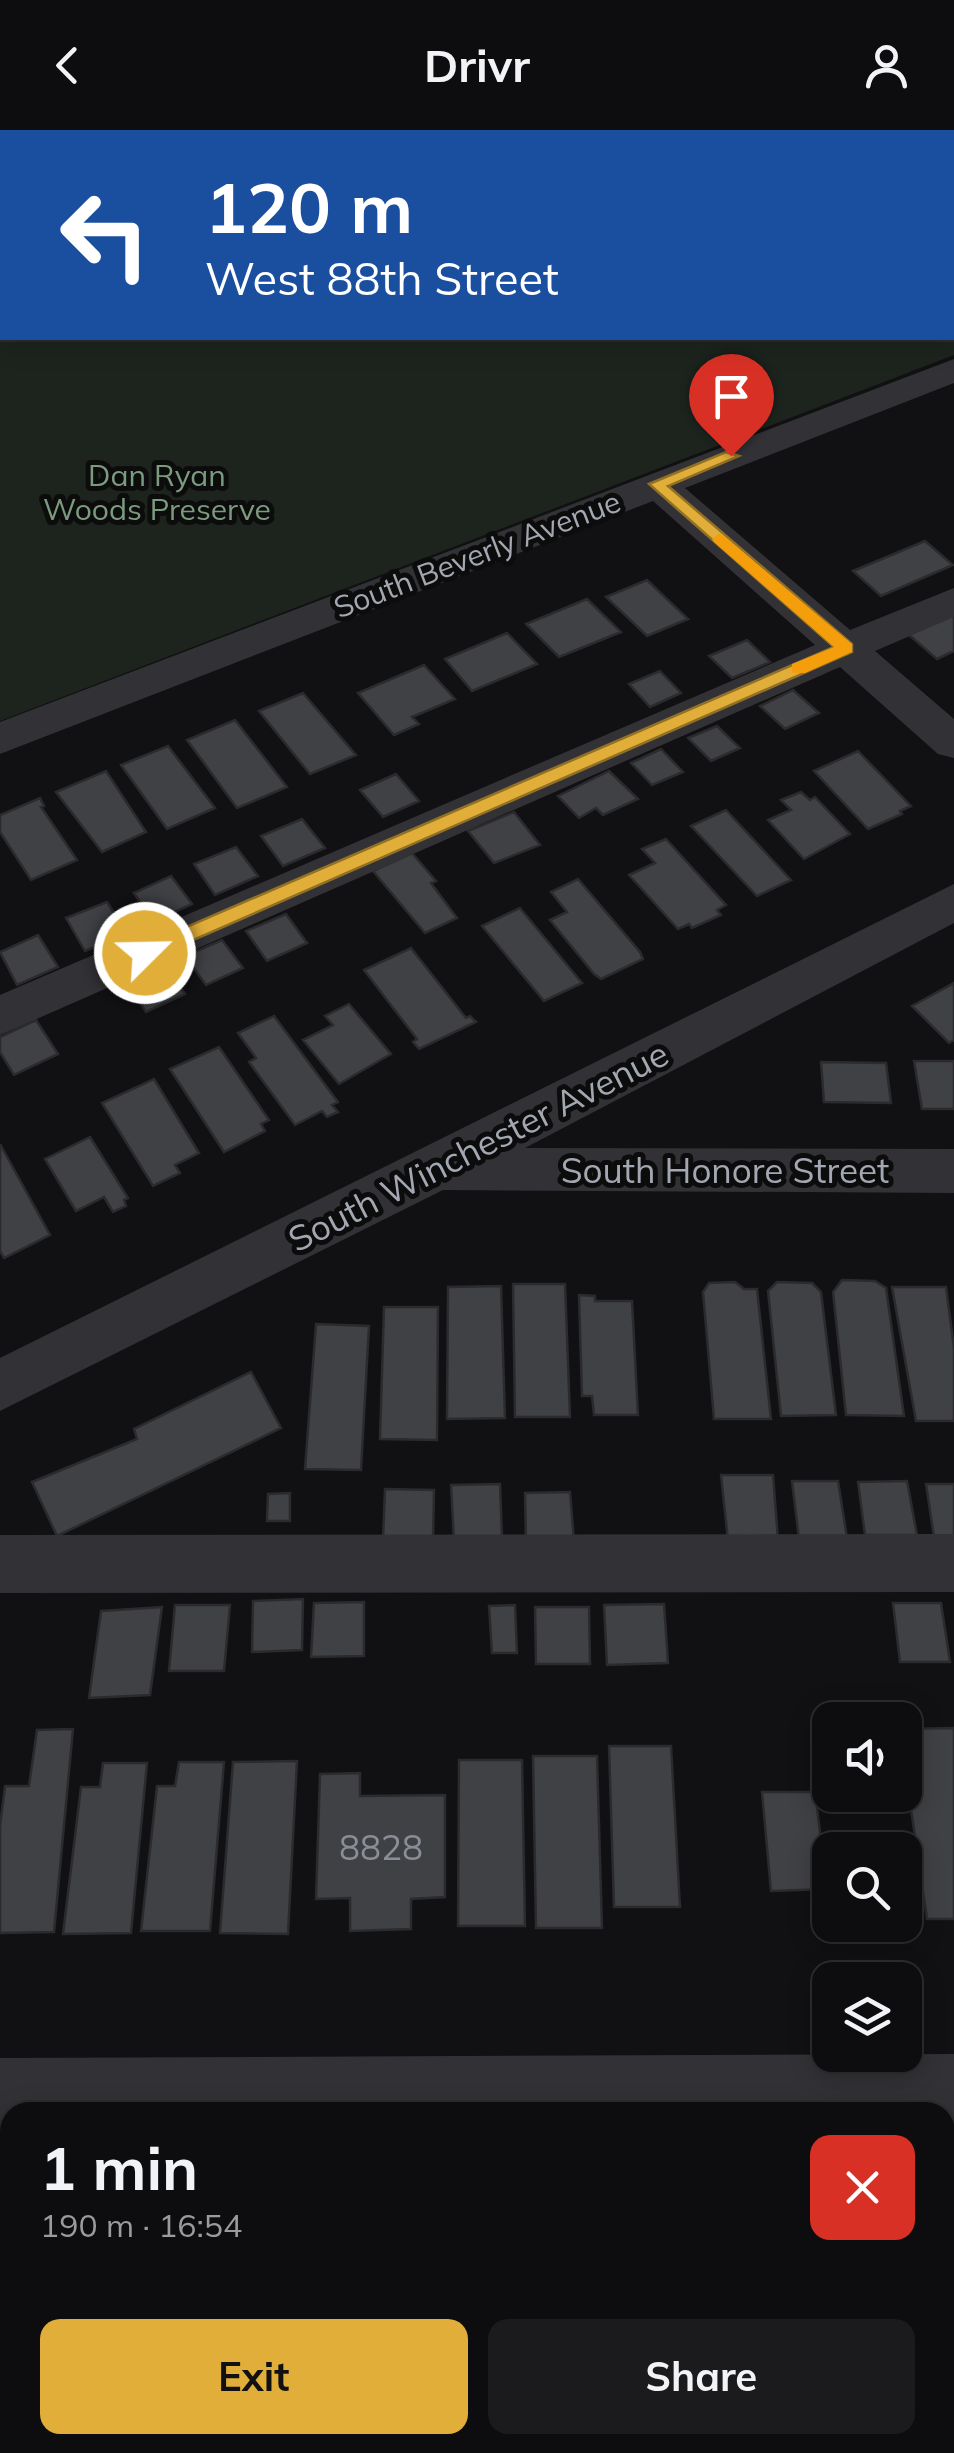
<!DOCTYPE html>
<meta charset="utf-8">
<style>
:root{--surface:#0d0c0e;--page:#1b1a1c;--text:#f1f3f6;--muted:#9a9b9e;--line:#2d2c2e;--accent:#e1ae39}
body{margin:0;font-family:Mulish,sans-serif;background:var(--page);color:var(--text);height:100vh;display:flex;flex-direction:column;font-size:38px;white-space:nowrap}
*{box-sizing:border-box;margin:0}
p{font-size:32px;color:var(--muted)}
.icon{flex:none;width:55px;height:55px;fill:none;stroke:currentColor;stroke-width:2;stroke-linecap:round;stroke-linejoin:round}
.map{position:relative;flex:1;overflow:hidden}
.side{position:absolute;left:0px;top:1972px;width:955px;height:352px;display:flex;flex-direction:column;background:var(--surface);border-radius:30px 30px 0 0;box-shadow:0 5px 25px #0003,0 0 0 2px var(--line)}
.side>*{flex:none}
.hud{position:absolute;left:0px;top:0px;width:955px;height:210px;box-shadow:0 5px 25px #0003,0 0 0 2px var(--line);background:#1a4fa0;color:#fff;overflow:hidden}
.fabs{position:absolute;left:812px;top:1572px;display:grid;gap:20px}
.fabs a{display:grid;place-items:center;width:110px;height:110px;border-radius:20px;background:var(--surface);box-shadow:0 5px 25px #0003,0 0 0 2px var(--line);font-size:50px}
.pin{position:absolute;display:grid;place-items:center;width:85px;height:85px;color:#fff;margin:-102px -42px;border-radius:50% 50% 50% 0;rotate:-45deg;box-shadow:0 0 10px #0007}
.pin .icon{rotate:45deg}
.me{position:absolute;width:110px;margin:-55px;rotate:67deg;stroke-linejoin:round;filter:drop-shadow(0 0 8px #0008)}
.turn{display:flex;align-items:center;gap:35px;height:210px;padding:0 40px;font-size:45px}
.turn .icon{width:130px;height:130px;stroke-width:2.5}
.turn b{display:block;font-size:70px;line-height:85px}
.round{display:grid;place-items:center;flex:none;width:105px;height:105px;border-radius:20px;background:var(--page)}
.overview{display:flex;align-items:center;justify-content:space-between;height:170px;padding:0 40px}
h1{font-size:60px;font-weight:700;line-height:75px}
.primary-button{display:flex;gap:20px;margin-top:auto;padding:20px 40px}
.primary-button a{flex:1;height:115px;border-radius:20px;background:var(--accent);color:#111;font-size:40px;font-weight:700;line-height:115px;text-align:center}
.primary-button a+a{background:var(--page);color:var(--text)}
header{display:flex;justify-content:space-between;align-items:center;height:130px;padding:0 40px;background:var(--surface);font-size:45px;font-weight:700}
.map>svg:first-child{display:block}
.green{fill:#1d241e;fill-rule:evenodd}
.building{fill:#404145;stroke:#2b2b2e;stroke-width:2.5}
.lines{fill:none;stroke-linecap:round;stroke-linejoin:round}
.minor{fill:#323236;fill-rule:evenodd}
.route{fill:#e1ae39;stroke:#927125;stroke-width:2.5}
.slow{fill:#f59e0b}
.labels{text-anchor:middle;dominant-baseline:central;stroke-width:10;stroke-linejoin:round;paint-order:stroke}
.far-park-label{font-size:30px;fill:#7b9b7e;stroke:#0c0c0d}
.far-street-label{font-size:30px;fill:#a3a7b1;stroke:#0c0c0d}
.street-label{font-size:35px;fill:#a3a7b1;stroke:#0c0c0d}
.near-number-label{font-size:35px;fill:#8a8e96}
</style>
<header><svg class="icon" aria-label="back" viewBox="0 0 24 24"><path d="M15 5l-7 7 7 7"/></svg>Drivr<svg class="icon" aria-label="person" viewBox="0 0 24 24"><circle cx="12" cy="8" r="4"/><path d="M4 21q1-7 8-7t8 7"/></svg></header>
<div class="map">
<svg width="954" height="2323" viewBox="0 0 954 2323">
<rect width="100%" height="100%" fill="#111012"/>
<!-- green -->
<path class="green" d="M0 0H954V225L0 591ZM952 2V208H2V2Z"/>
<!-- building -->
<path class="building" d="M925 411 953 435 881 466 853 441Z
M647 450 688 489 647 506 606 467Z
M587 469 621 502 559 527 526 494Z
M954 483V521L937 529 908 504Z
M507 503 537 534 472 561 445 529Z
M747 510 770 532 732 548 709 526Z
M424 535 455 569 412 587 419 594 394 605 358 563Z
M660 541 681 563 650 577 629 554Z
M793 560 819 583 785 599 760 576Z
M303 563 356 625 310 644 259 581Z
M235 590 287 657 237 678 187 610Z
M717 596 740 618 711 631 688 608Z
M168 616 215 678 167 699 121 635Z
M661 619 683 642 652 655 631 633Z
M858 621 911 676 900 681 902 684 868 699 814 641Z
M106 641 146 702 102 722 56 662Z
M609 641 638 669 603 685 596 678 579 688 558 666Z
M396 644 419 671 383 687 360 660Z
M801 662 810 670 815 667 850 704 804 729 768 690 791 680 781 670Z
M40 668 44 676 41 677 77 730 31 750 0 702V685Z
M726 680 791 750 757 766 691 696Z
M514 682 540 715 494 733 468 701Z
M302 689 325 718 283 736 261 706Z
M666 709 726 775 717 780 721 785 692 798 689 794 678 799 629 745 655 733 642 719Z
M236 717 258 746 215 765 194 734Z
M412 723 436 751 431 753 457 788 425 803 373 741Z
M171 746 192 774 153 792 134 763Z
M578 749 640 822 643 829 601 849 594 844 550 790 567 782 551 762Z
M107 772 128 804 85 821 66 788Z
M520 778 582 853 544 871 482 796Z
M286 784 307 813 267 831 246 801Z
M38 805 58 837 17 855 0 822Z
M222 810 243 838 206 855 185 826Z
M411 818 466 888 470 886 476 892 419 919 413 912 417 909 364 840Z
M166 837 185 864 146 882 127 853Z
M954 853V910L949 913 912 876Z
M349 874 391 924 339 954 303 910 333 895 325 886Z
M274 886 338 972 332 975 338 982 327 987 322 981 295 995 249 932 256 928 238 903Z
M36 890 58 924 14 945 0 922V907Z
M219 917 269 990 261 994 265 1001 224 1022 170 939Z
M914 931H954V979H922Z
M821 932 886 933 891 973 824 972Z
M154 949 199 1023 175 1035 180 1043 153 1056 102 973Z
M90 1007 128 1068 124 1070 126 1076 113 1082 104 1067 76 1081 45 1029Z
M0 1014 50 1105 4 1128 0 1121Z
M842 1150 875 1151 886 1158 904 1286 846 1285 833 1162Z
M735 1152 744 1159H757L771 1289H714L703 1162 709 1153Z
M777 1152 812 1153 821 1162 836 1285 781 1286 768 1161Z
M513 1154H565L570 1287H515Z
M501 1156 505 1288 447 1289 448 1157Z
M892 1157H946L954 1218V1291H916Z
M579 1165 595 1166V1171H632L638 1285H594L592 1266H582Z
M384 1177H438L437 1310 380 1309Z
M316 1194 369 1196 361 1340 305 1339Z
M251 1242 281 1298 57 1406 32 1352 137 1309 134 1299Z
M721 1345H773L778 1410H728Z
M792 1351H838L847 1408 799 1409Z
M907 1351 917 1405H865L858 1352Z
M500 1354 502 1409 454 1411 451 1355Z
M926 1354H954V1407H934Z
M385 1359 434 1360 433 1411 383 1410Z
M570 1362 574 1411 526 1412 525 1363Z
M290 1363V1391H267L268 1364Z
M303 1469 302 1520 252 1522 253 1471Z
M364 1472V1526L311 1527 314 1473Z
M893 1473H941L950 1532H900Z
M664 1474 668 1533 607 1535 604 1475Z
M175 1475H230L224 1541H169Z
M515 1475 517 1523H492L489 1476Z
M162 1477 150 1565 89 1568 101 1481Z
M535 1477H589L590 1534H536Z
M954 1598V1789H927L905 1638V1599Z
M73 1599 54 1802 0 1803V1696L5 1656H29L37 1600Z
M609 1616H671L680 1777H614Z
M533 1626H597L602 1798H536Z
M459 1630H522L525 1796H458Z
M297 1631 288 1804 220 1803 233 1632Z
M179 1632H224L210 1801H141L157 1656H175Z
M103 1633H147L131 1803 63 1804 81 1657H100Z
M360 1643V1666L445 1665V1767L411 1769V1799L350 1801V1768L316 1769 320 1644Z
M762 1662H815L827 1759 771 1761Z
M945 2141H954V2323H911L910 2315H945Z
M0 2148H10L0 2232Z
M10 2281V2315H77L76 2323H5Z
M138 2315H251L250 2323H138Z
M280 2315H354V2323H280Z
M371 2315H441V2323H371Z
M505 2315H594V2323H505Z
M637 2315H715V2323H637Z
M727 2315H800L801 2323H728Z
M818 2315H895L896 2323H819Z"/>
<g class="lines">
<!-- minor -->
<path class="minor" d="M954 229V253L685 358 850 500 954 458V487L875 521 954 589V628L938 624 840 537 0 905V865L815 515 653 371 0 624V592Z
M954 754V793L525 1018 954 1019V1063L443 1060 0 1281V1228Z
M954 1404V1462L0 1463V1405Z
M954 1924V1994L945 1995V1982H10V1999L0 2000V1928Z"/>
</g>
<!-- route -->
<path class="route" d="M726 322 739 326 668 356 852 514V522L152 828H138V818L834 517 649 354Z"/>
<!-- slow -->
<path class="slow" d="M720 403 852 514V522L805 543H792V534L834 517 714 412 712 409Z"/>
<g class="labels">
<!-- far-park labels -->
<g class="far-park-label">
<text x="157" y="345">Dan Ryan<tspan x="157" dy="34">Woods Preserve</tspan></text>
</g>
<!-- far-street labels -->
<g class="far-street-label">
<text transform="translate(477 424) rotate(-21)">South Beverly Avenue</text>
</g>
<!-- street labels -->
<g class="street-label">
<text transform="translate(478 1016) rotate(-27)">South Winchester Avenue</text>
<text x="725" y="1040">South Honore Street</text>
</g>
<!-- near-number labels -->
<g class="near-number-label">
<text x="381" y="1717">8828</text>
</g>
</g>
</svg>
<div class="fabs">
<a><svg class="icon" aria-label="sound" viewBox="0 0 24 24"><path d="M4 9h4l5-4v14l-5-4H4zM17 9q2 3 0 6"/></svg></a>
<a><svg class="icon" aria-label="search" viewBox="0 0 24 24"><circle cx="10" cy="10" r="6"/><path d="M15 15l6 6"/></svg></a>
<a><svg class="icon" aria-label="layers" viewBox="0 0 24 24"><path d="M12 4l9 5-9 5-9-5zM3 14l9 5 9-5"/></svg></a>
</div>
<div class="pin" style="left:731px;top:326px;background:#d93025"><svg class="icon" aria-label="arrive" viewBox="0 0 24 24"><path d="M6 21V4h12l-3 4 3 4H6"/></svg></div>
<svg class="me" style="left:145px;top:823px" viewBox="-20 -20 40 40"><circle r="17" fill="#e1ae39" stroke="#fff" stroke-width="3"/><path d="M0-11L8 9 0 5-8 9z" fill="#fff"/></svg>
<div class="hud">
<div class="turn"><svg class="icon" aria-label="left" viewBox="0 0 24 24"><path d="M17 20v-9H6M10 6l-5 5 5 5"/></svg><div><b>120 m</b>West 88th Street</div></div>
</div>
<section class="side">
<div class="overview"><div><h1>1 min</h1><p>190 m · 16:54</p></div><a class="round" style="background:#d93025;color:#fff"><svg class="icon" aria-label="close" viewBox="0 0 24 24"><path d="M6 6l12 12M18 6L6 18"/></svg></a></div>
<div class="primary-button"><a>Exit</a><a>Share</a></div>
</section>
</div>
